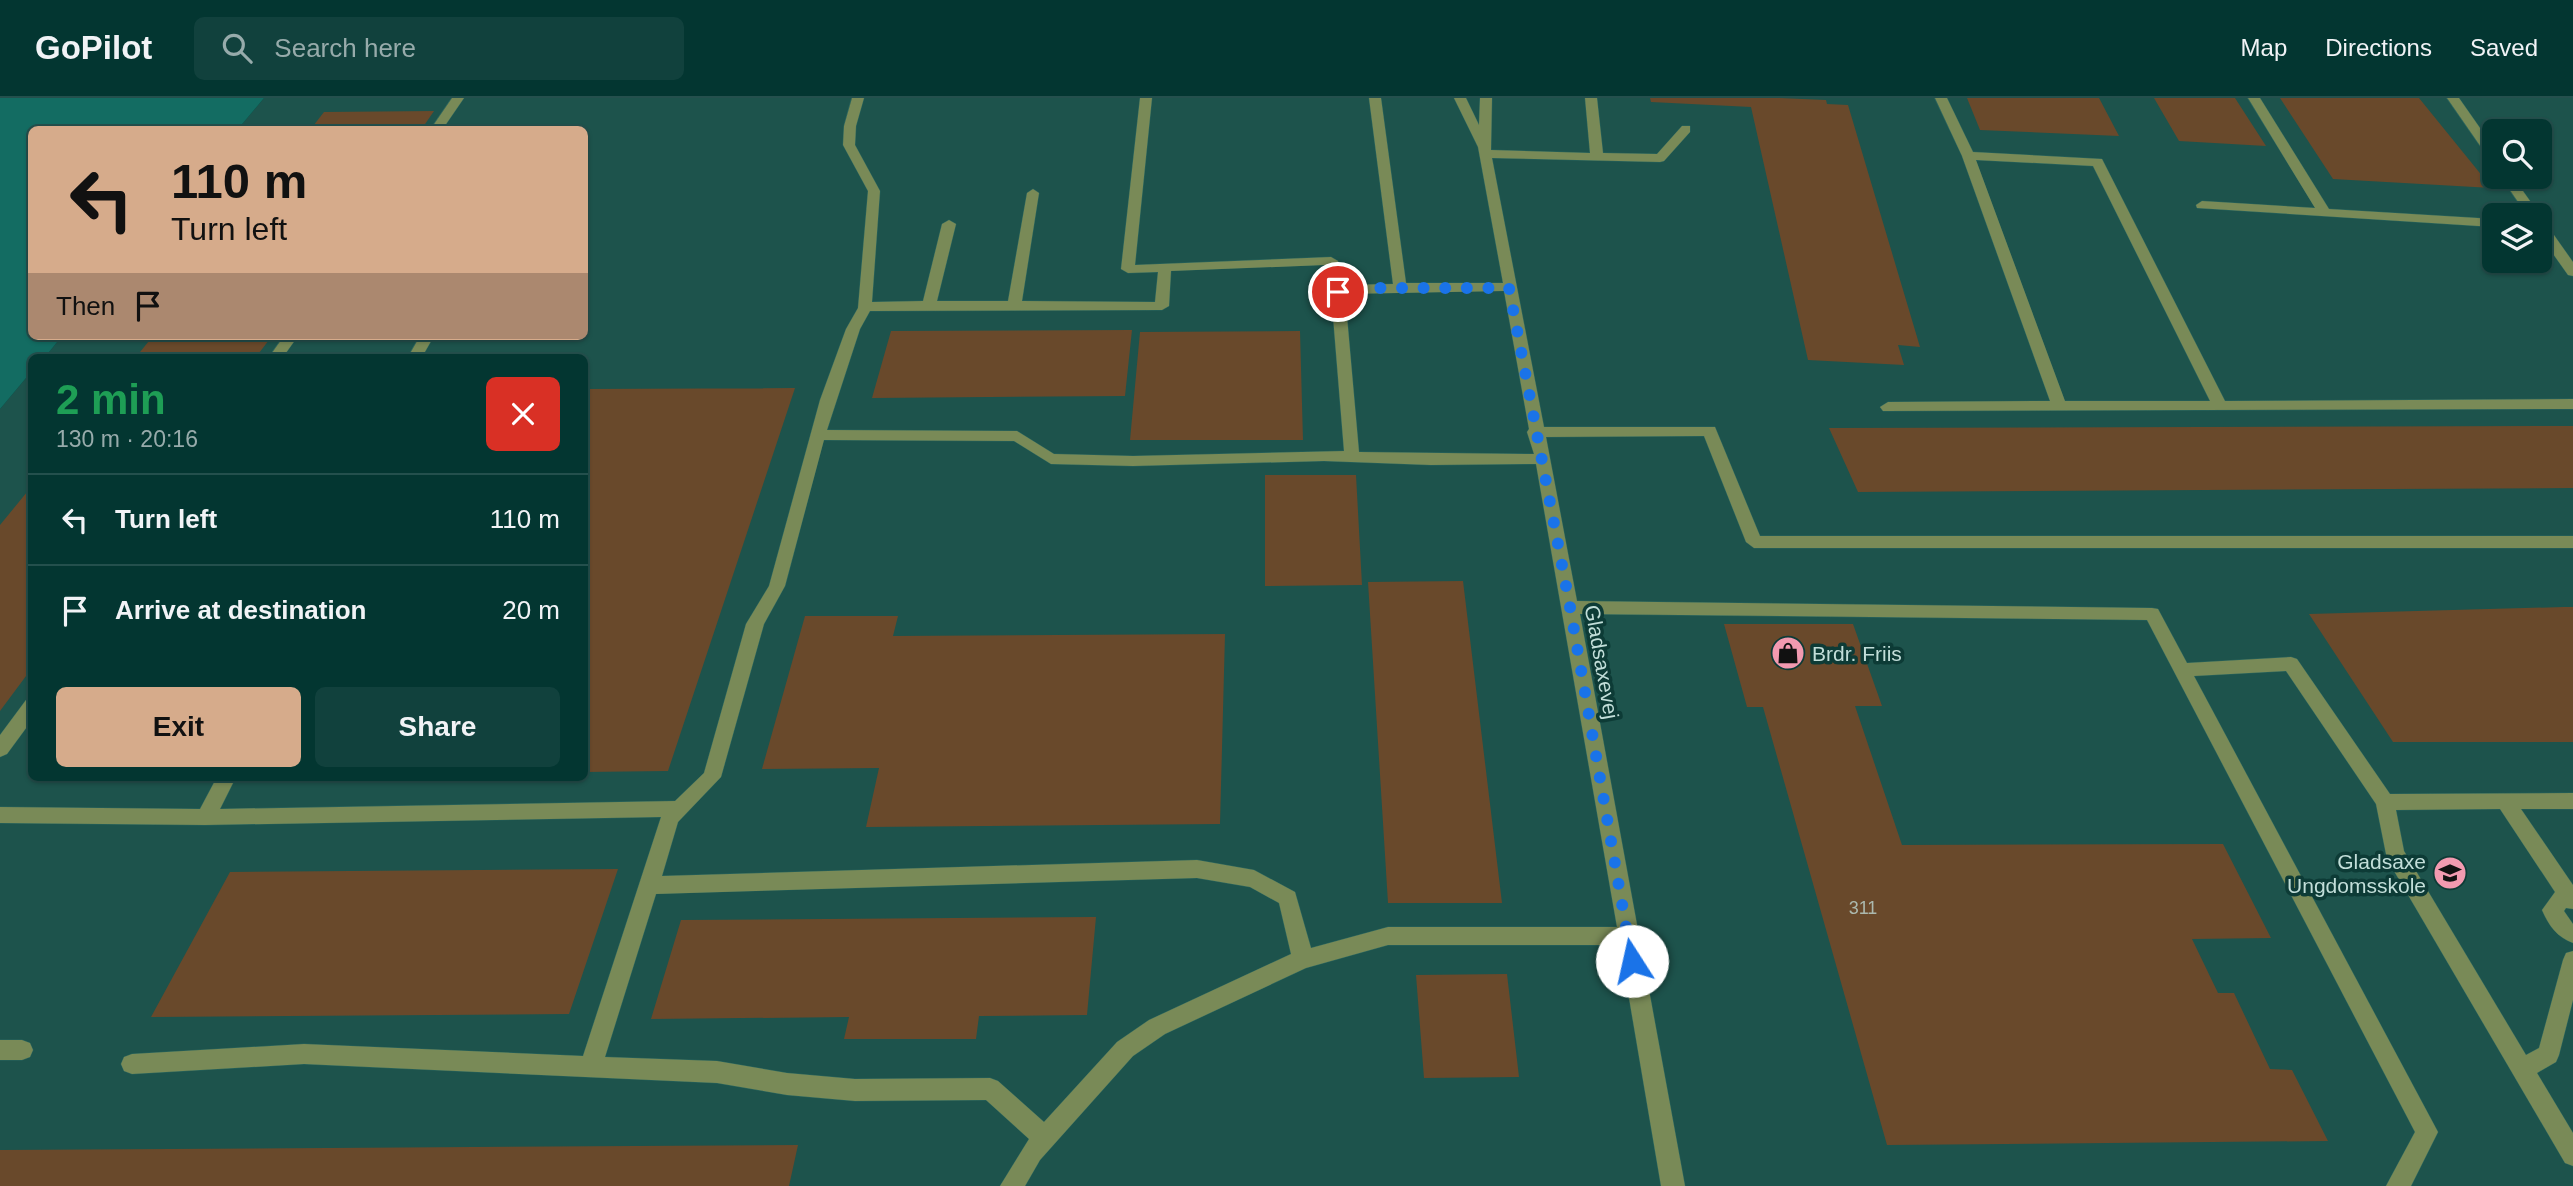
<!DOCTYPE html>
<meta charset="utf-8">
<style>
:root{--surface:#033631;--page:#11413d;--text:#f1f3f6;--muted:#97abab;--line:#24504d;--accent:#d6ab8b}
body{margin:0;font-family:Helvetica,sans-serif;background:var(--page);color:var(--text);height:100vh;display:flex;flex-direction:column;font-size:26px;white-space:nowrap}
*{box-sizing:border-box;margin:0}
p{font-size:23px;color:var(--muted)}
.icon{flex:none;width:38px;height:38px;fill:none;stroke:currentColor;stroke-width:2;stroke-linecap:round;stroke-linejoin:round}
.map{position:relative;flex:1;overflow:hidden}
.sheet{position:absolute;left:28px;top:256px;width:560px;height:427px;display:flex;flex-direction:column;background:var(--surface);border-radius:10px;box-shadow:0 2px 5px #0004,0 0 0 2px var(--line)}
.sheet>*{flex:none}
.guide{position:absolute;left:28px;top:28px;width:560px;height:214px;border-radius:10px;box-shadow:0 2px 5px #0004,0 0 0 2px var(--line);background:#d6ab8b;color:#111;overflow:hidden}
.tools{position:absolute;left:2482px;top:21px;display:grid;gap:14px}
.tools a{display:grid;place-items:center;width:70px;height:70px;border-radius:10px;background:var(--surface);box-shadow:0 2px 5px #0004,0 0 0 2px var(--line);font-size:35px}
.pin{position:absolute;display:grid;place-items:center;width:60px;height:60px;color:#fff;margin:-30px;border:4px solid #fff;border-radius:50%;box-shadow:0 2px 7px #0007}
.me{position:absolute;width:77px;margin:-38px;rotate:350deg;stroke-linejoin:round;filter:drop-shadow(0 0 5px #0008)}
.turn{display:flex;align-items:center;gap:24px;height:147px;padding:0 28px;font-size:32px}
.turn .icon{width:91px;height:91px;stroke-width:2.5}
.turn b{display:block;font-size:49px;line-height:60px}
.then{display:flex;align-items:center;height:66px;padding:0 28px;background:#0003;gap:14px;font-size:26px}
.round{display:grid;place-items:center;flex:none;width:74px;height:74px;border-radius:10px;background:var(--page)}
.summary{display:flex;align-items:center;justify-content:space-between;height:119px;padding:0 28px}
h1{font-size:42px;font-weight:600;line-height:52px;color:#1e9e55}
.cta{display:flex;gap:14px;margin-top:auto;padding:14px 28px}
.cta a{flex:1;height:80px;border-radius:10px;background:var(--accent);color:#111;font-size:28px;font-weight:600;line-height:80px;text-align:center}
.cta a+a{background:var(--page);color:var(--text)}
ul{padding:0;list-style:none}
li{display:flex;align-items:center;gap:21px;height:91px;padding:0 28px;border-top:2px solid var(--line)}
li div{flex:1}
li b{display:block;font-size:26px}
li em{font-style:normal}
header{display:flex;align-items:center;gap:42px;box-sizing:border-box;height:98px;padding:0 35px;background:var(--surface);border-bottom:2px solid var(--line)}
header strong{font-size:33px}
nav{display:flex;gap:38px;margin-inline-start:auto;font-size:24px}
.search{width:490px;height:63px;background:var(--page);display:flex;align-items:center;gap:18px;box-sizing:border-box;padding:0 24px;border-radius:10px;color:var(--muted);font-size:26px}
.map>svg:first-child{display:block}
.built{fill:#1d534c;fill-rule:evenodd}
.green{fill:#136c62}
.building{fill:#69492b}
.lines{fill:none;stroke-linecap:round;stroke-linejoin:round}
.minor-casing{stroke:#2a665f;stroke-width:1}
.minor{fill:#798a57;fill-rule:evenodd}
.route{stroke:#1a73e8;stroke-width:12;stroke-dasharray:0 21.6}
.labels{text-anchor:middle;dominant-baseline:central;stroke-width:7;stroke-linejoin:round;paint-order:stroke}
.number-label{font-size:18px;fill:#acb9ae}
.poi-label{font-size:21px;fill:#c2ded9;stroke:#0d3b36;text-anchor:start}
.street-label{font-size:21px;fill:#c2ded9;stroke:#0d3b36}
</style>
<header>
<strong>GoPilot</strong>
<div class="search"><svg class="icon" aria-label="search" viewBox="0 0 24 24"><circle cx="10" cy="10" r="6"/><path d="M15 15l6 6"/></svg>Search here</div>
<nav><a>Map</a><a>Directions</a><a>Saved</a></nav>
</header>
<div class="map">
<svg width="2573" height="1088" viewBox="0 0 2573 1088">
<rect width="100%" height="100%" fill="#044841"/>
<!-- built -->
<path class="built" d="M264 0H2573V1088H0V311L31 274 32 679H584V259H45L62 238H584V32L238 31ZM2494 33H2539V79H2494ZM2494 117H2539V163H2494Z"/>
<!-- green -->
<path class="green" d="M0 0H264L238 31 32 32V238H62L45 259H32L31 274 0 311Z"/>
<!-- building -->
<path class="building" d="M1650 0H1780L1826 2 1827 6 1848 7 1920 249 1898 247 1904 267 1808 262 1751 9 1651 4Z
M1967 0H2099L2119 38 1980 32Z
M2154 0H2235L2266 48 2179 43Z
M2280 0H2419L2492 90 2333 81Z
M434 13 421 32H310L324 14Z
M1132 232 1125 298 872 300 891 233Z
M1300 233 1303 342H1130L1140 234Z
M153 238H272L256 259H136Z
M795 290 668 673 584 674V291Z
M2573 328V390L1858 394 1829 330Z
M1265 377H1356L1362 487 1265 488Z
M32 388V570L0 613V427Z
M1463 483 1502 805H1388L1368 484Z
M2564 509H2573V644H2393L2309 516Z
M805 518H898L893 538 1225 536 1220 726 866 729 879 670 762 671Z
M1724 526H1853L1882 608H1855L1902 747 2223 746 2271 840 2192 841 2218 895H2234L2270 971 2292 972 2328 1043 1887 1047 1763 609H1747Z
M618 771 569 916 151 919 230 774Z
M1096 819 1087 917 979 918 976 941H844L849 919 651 921 681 822Z
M1507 876 1519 979 1424 980 1416 877Z
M798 1047 789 1088H0V1052Z"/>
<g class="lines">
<defs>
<path id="minor" d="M452 0H464L442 32H430Z
M852 0H864L856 28 855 47 880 93 872 204 923 203 942 126 949 122 956 126 937 203H1008L1027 95 1033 91 1039 95 1022 203 1155 204 1158 174 1128 175 1121 171 1140 0H1152L1135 167 1331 159 1338 163 1343 187 1393 186 1369 0H1381L1406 185H1503L1478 49 1454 0H1466L1479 27 1480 0H1492L1491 52 1590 55 1585 0H1597L1603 55 1657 56 1682 28H1690V34L1664 63 1660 64 1492 60 1544 329H1715L1760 438H2573V450H1754L1746 444 1704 338 1546 339 1577 503 2152 510 2158 511 2187 565 2291 559 2297 561 2390 696 2573 695V711H2521L2573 787V811L2566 810 2564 813 2573 826V845C2557 839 2549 828 2542 812L2555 794 2500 711 2396 712 2404 753 2526 957 2539 950 2563 862 2566 855 2573 853V902L2559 957 2556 964 2537 975 2573 1035V1068L2565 1065 2387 761 2376 706 2286 573 2194 578 2438 1034 2411 1088H2386L2415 1034 2147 522 1580 516 1685 1088H1661L1620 847H1388L1306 870 1165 936 1133 958 1040 1062 1025 1088H1000L1029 1041 986 1002 855 1003 787 997 717 985 304 966 132 976 124 973 121 966 124 959 132 956 304 946 583 958 661 719 205 727 0 725V709L200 711 217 679H236L220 711 675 703 704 675 746 526 769 488 820 302 846 231 858 210 868 93 843 47 844 28ZM1325 167 1331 194 1344 353 1133 358 1054 356 1017 333 827 332 860 231 870 213 1162 212 1169 208 1171 173ZM1504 193 1529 331 1527 334 1534 356 1359 354 1345 196ZM824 342 1014 343 1051 366 1133 368 1324 363 1431 367 1536 366 1617 829H1388L1311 850 1295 794 1254 772 1197 762 662 778 678 724 721 679 764 526 785 488ZM1197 780 1250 789 1279 805 1291 856 1149 922 1117 944 1044 1024 998 983 990 980 855 981 787 975 717 963 605 959 656 796Z
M1935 0H1947L1973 54 2102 61 2225 303 2573 301V311L1883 313 1880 309 1888 304 2050 303 1962 58ZM1976 62 2093 68 2210 303H2065Z
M2248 0H2260L2329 111 2494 121V129L2197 110 2196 107 2202 103 2315 110Z
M2447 0H2459L2494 50V63L2490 62Z
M2501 79H2513L2540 117H2527Z
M2539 122 2544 123 2573 164V178L2568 177 2539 136Z
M284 238H298L283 259H269Z
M420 238H434L422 259H408Z
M32 600V622L7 656 0 659V637L26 602Z
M0 942H22L30 945 33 952 30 959 22 962H0Z"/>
</defs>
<!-- minor casing -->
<use href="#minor" class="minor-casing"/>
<!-- minor -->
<use href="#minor" class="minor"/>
</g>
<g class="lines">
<!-- route -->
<path class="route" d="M1338 194 1348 190H1509L1570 509 1632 863"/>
</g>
<!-- icons -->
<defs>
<symbol id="shop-disc" viewBox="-11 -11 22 22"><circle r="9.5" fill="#f29ab0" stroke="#0d3b36"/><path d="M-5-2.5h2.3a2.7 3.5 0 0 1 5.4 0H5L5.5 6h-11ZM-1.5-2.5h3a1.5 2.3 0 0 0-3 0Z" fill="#111"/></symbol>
<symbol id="school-disc" viewBox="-11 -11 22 22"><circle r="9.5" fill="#f29ab0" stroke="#0d3b36"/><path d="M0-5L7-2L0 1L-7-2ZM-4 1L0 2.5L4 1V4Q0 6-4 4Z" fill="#111"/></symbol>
</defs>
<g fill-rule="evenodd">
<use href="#shop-disc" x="1769" y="536" width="38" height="38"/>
<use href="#school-disc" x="2431" y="756" width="38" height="38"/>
</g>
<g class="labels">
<!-- number labels -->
<g class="number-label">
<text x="1863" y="810">311</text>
</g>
<!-- poi labels -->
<g class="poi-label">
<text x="1812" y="555">Brdr. Friis</text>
<text x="2426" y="763" text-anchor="end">Gladsaxe<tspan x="2426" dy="24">Ungdomsskole</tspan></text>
</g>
<!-- street labels -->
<g class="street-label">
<text transform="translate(1602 564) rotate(80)">Gladsaxevej</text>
</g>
</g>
</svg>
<div class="tools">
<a><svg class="icon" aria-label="search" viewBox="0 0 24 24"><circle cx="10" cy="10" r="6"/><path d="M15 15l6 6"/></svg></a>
<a><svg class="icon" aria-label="layers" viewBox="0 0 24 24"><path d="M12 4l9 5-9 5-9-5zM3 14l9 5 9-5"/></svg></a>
</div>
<div class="pin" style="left:1338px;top:194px;background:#d93025"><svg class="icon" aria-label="arrive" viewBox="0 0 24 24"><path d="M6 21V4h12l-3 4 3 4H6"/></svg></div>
<svg class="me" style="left:1632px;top:863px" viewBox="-20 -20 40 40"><circle r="19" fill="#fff"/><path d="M0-13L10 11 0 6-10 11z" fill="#1a73e8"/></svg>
<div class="guide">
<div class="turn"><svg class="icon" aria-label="left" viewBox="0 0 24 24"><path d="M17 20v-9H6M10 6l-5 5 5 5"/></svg><div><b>110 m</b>Turn left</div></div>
<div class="then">Then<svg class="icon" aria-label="arrive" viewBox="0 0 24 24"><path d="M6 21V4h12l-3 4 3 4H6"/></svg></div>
</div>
<section class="sheet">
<div class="summary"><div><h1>2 min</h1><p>130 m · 20:16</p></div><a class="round" style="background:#d93025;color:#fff"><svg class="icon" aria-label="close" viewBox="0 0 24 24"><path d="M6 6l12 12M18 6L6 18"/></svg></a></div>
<ul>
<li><svg class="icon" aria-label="left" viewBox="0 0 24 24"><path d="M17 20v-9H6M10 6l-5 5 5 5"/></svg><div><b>Turn left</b></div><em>110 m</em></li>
<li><svg class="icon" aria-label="arrive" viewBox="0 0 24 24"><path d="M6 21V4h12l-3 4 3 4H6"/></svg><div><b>Arrive at destination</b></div><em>20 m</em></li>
</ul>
<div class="cta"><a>Exit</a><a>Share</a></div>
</section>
</div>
